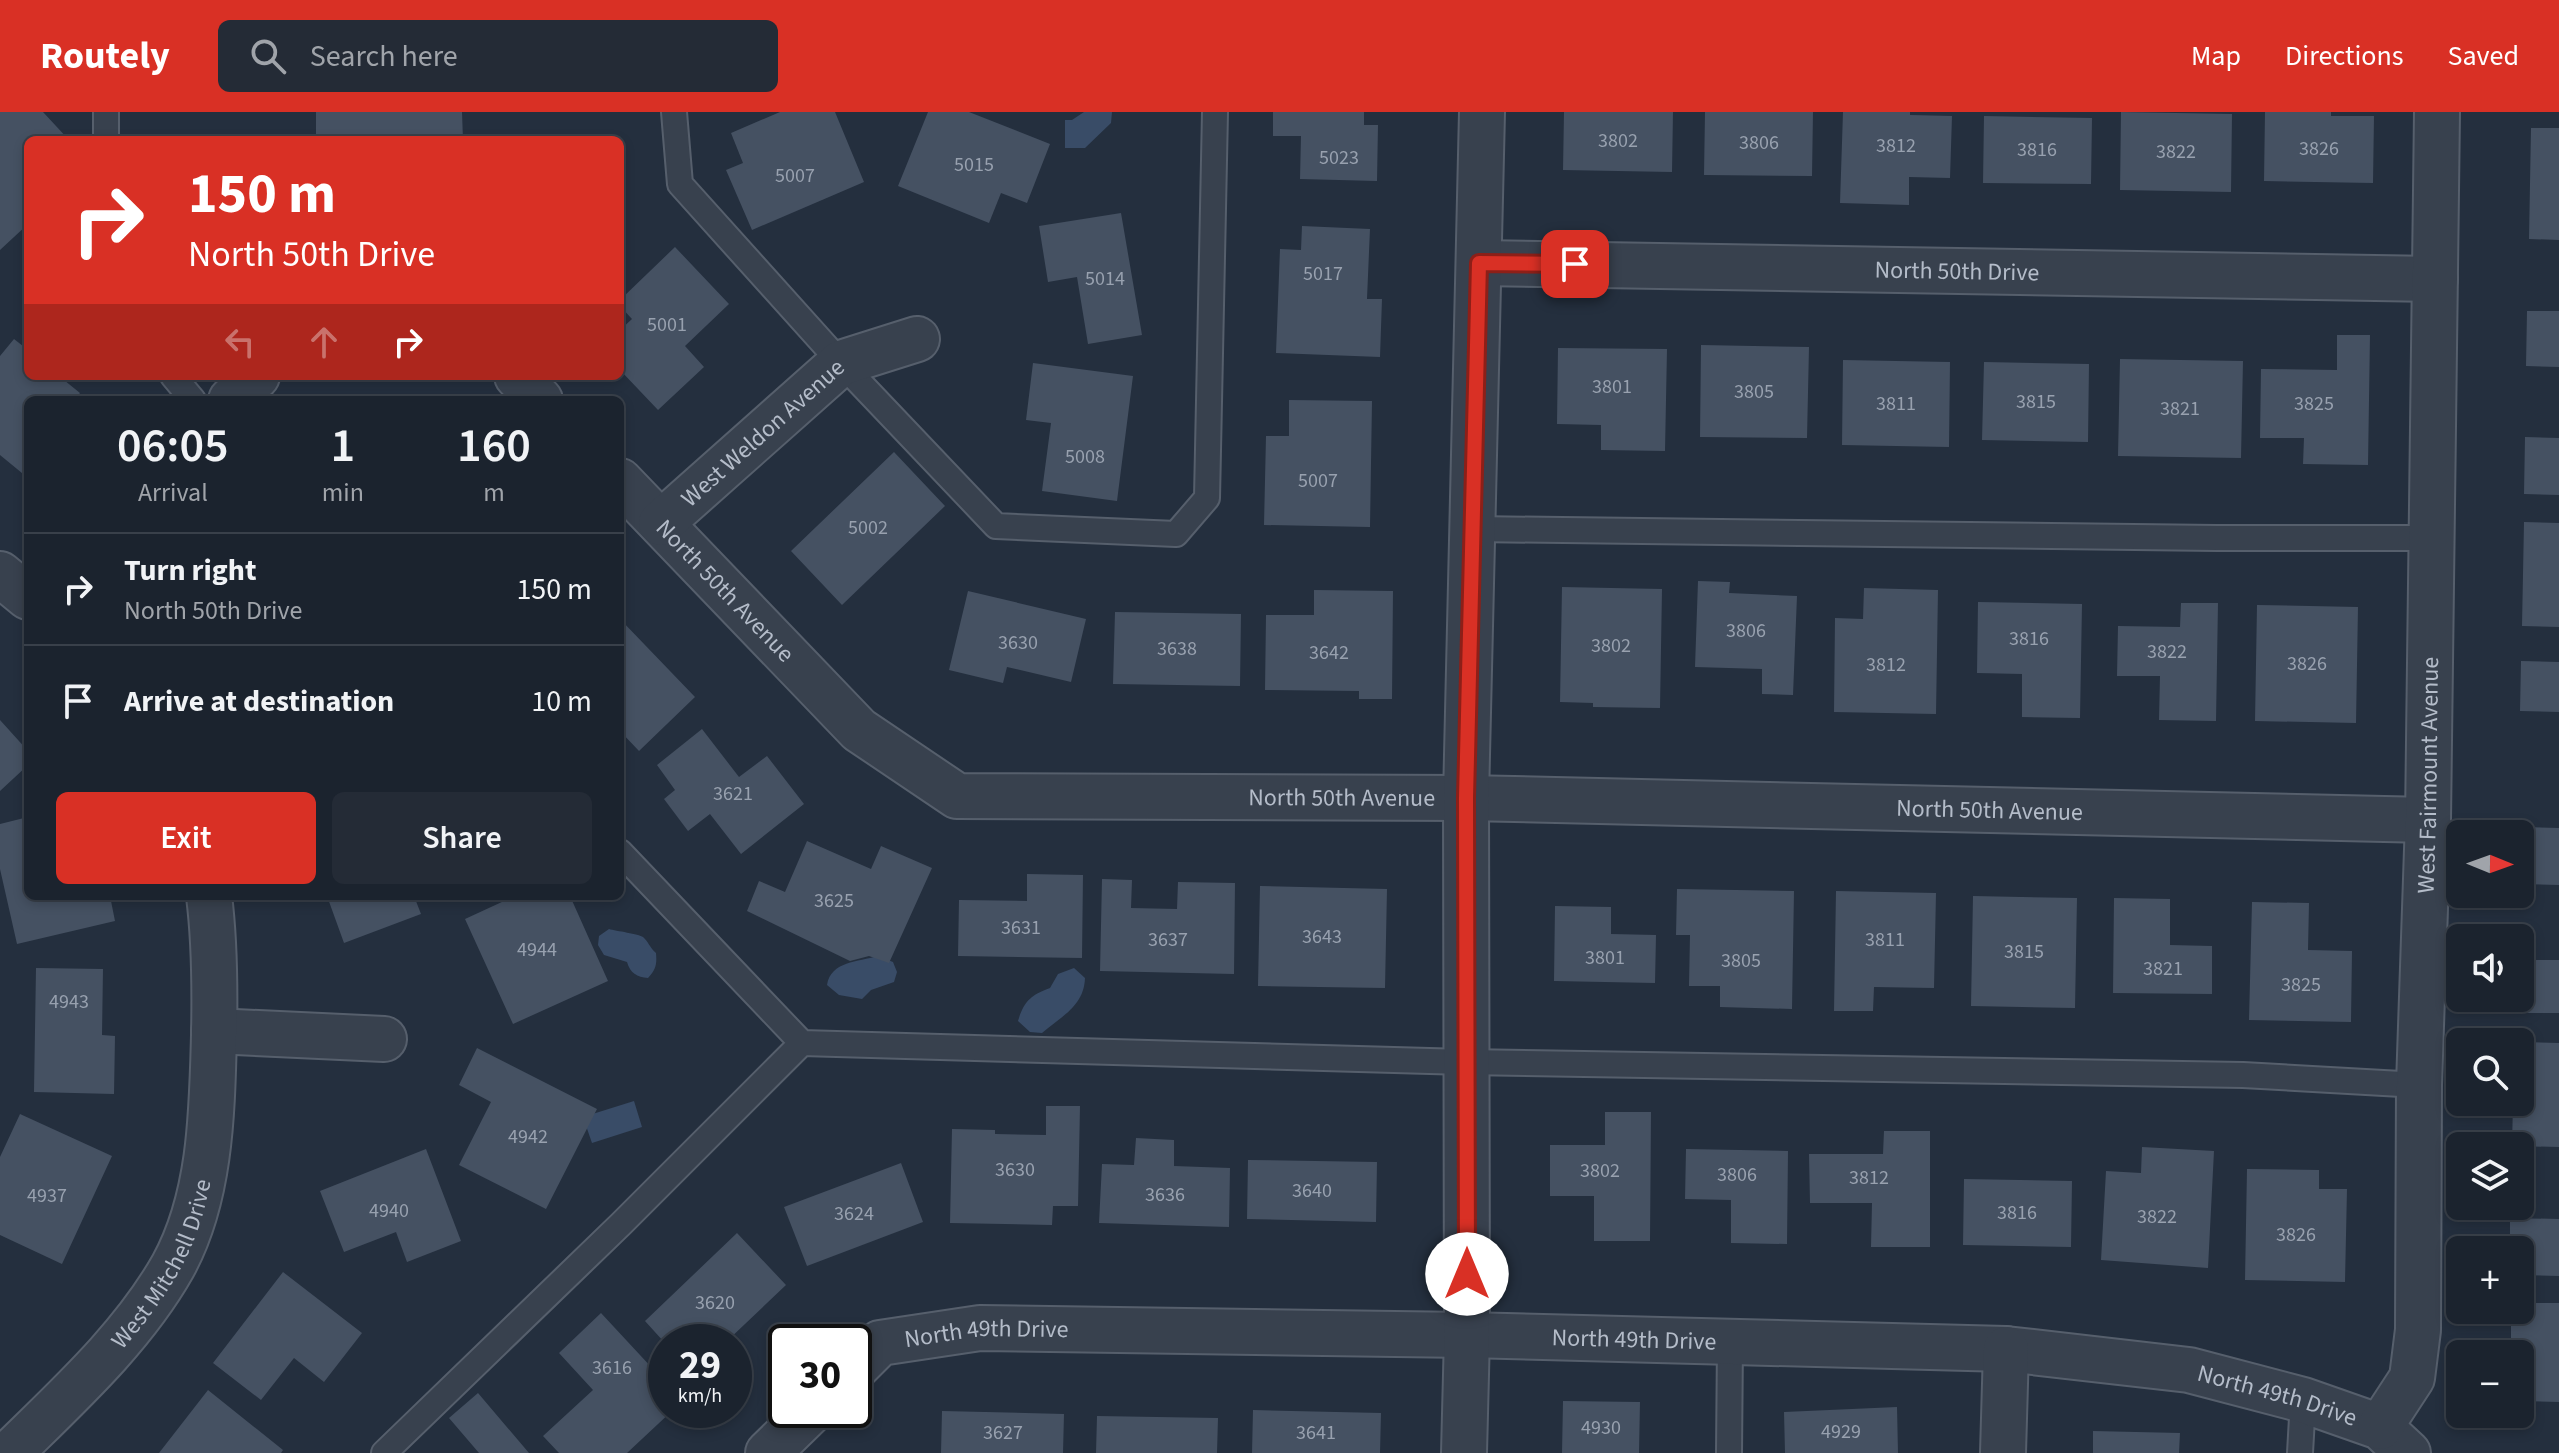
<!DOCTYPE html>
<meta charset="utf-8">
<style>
:root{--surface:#1b232e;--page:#242b36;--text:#f1f3f6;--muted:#a0a4aa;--line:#39404a;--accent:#d93025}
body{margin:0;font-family:"Source Sans 3",sans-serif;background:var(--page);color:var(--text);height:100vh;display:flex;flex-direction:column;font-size:30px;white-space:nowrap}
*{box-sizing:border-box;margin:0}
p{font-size:26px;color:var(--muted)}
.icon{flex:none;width:44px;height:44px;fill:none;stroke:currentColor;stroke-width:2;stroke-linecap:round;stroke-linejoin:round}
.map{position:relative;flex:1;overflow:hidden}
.side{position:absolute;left:24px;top:284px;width:600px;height:504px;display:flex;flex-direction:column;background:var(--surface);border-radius:12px;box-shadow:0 4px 12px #0003,0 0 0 2px var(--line)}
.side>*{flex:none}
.banner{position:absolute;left:24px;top:24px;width:600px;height:244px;border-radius:12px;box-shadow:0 4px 12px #0003,0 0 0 2px var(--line);background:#d93025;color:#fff;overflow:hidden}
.needle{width:52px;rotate:91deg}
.buttons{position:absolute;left:2446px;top:708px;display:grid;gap:16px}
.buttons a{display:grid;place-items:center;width:88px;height:88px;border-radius:12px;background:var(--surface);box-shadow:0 4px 12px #0003,0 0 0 2px var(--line);font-size:40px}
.speed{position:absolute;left:648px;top:1212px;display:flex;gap:16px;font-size:40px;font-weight:700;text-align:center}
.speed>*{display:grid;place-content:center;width:104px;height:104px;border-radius:50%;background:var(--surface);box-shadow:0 4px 12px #0003,0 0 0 2px var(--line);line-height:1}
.speed small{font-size:20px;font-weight:400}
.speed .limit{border:4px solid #111;border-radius:12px;background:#fff;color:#111}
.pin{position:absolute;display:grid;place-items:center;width:68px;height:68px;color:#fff;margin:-34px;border-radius:16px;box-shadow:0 4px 12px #0006}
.me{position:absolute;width:88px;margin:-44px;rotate:0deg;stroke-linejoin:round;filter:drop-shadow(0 0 6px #0008)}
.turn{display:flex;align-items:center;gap:28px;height:168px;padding:0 32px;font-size:36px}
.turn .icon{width:104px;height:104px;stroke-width:2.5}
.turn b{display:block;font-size:56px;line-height:68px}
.lanes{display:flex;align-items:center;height:76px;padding:0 32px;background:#0003;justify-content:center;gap:40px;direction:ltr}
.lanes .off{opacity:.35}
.eta{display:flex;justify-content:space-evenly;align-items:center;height:136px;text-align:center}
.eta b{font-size:48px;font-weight:600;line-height:56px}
.button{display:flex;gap:16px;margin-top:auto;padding:16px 32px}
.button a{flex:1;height:92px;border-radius:12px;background:var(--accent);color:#fff;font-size:32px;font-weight:600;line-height:92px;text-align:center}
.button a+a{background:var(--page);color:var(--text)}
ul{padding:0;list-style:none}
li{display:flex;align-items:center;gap:24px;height:112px;padding:0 32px;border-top:2px solid var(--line)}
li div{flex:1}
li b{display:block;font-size:30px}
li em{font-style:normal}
header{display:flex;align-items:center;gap:48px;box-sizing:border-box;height:112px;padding:0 40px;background:var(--accent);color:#fff}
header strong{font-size:38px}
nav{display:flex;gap:44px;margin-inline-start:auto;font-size:28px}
.search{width:560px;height:72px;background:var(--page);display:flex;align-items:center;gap:20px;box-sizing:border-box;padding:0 28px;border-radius:12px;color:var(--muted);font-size:30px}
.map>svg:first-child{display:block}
.water{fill:#394c67}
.building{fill:#455162}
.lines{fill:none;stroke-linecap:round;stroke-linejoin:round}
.lane-casing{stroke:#565f6c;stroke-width:28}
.street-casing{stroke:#565f6c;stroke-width:48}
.lane{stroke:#38414e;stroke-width:24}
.street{stroke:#38414e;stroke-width:44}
.route-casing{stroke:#8d1f18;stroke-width:20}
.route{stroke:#d93025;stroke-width:14}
.labels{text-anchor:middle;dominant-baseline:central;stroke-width:6;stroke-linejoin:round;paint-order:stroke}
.number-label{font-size:20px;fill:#98a1af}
.street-label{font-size:24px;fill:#b4bcc9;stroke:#1d2633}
</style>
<header>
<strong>Routely</strong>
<div class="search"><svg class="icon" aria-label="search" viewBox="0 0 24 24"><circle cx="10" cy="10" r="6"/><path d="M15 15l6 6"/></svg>Search here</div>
<nav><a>Map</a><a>Directions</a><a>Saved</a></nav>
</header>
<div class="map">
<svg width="2559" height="1341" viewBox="0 0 2559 1341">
<rect width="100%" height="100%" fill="#242f3e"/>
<!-- water -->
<path class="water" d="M1084 0H1112L1111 11 1085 36H1065V8H1072Z
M609 817C616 819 639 822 643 825 648 829 650 836 656 841 657 852 656 858 648 866 637 865 630 861 627 850L604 843 598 833 599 824Z
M878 844 893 850 897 860 894 870 871 878 862 887 839 883 827 873C831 849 858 850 878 844Z
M1074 856 1085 866C1084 894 1062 904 1042 921L1030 920 1018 909C1024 889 1031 883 1050 876L1058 862Z
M634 989 642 1015 592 1031 583 1005Z"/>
<!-- building -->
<path class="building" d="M0 0H43L69 28H28V112L0 138Z
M316 0H462L463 28H316Z
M780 0H835L864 70 752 118 726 58 743 51 731 21Z
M928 0H969L1050 32 1027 91 1001 81 989 111 898 74Z
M1273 0H1364V13H1378L1377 69 1300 67 1301 24H1273Z
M1564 0H1673L1672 60 1563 58Z
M1705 0H1813L1812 64 1704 63Z
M1843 0H1910V3L1952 4 1950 66 1909 65V93L1840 91Z
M2121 0 2232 2 2231 80 2120 78Z
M2265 0H2331V4H2374L2373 71 2264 69Z
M1984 4 2092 6 2091 72 1983 71Z
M2531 16H2559V128L2529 127Z
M1121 101 1142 223 1088 232 1077 165 1048 170 1039 114Z
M1302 114 1370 117 1367 187H1382L1380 245 1276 241 1280 137 1301 138Z
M675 135 729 192 685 234 704 255 658 298 620 258V218L632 207 620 194V188Z
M2527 199H2559V255L2526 254Z
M2337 223H2370L2368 353 2303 352 2304 326H2260L2261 257 2337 258Z
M14 227 28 238V264H59L80 281 75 288H28V366L0 343V244Z
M1701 233 1809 235 1807 326 1700 325Z
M1558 236 1667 237 1665 339 1601 338V313L1557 312Z
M2120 247 2243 249 2241 346 2118 344Z
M1843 248 1950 250 1949 335 1842 333Z
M1984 250 2089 252 2088 330 1982 328Z
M1033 251 1133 264 1117 389 1042 379 1051 311 1026 308Z
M1289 288 1372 289 1370 415 1264 413 1266 324H1289Z
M2525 325 2559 326V383L2524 382Z
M894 340 945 394 842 493 791 439Z
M2524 410 2559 411V515L2522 514Z
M1698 469 1730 470 1729 481 1797 484 1793 583 1762 582V557L1695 555Z
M1562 475 1662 477 1660 596 1593 595V591L1560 590Z
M1864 476 1938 478 1936 602 1834 600 1835 506 1863 507Z
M1314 478 1393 479 1392 587H1359V579L1265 578 1266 503H1314Z
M968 479 1086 507 1071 570 1007 555 1003 571 949 558Z
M1978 490 2082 492 2080 606 2022 605V562L1977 561Z
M2181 491H2218L2216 609 2159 608 2160 564H2117L2118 514 2180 515Z
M2257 493 2358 495 2356 611 2255 609Z
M1115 500 1241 502 1240 574 1113 572Z
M620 507 695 585 639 639 620 619Z
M2521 549 2559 550V600L2520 599Z
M0 608 28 639V653L0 679Z
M702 617 739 665 767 644 804 692 741 742 710 702 688 719 664 687 675 678 657 653Z
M28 705V784H110L115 809 17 832 0 757V712Z
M2522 715 2559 716V773L2520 772Z
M807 729 871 757 881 734 932 756 889 851 869 844 850 849 747 799 759 769 785 780Z
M1027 762 1083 763 1082 846 958 844 959 788 1027 789Z
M1102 767 1132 768 1131 796 1177 797 1178 770 1235 771 1234 862 1100 859Z
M1260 774 1387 777 1385 876 1258 874Z
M1677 777 1794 779 1792 897 1720 895V874H1689L1690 823H1676Z
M1836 779 1936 781 1934 876 1874 875 1873 899H1834Z
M327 784H414L421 802 344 831Z
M515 784H570L608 869 513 912 465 807Z
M1973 784 2077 786 2075 896 1971 894Z
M2114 786 2170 787V833L2212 834V882L2113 881Z
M2252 790 2309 791 2308 838 2352 839 2351 910 2249 908Z
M1555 794 1611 795V822L1656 823 1655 871 1554 869Z
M2520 848H2559V901H2515V886H2520Z
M36 856 103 857 102 923 115 924 114 982 34 980Z
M2520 930 2559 931V1035L2512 1034 2513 990H2520Z
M477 936 597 997 546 1097 459 1053 491 990 459 973Z
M1046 994H1080L1078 1094H1053L1052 1113 950 1111 952 1017 995 1018V1022L1046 1023Z
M1605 1000H1651L1650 1129H1594V1084H1550V1033H1605Z
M20 1002 112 1044 62 1152 0 1123V1045Z
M1884 1019H1930V1135H1871L1872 1091H1810L1809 1042H1883Z
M1136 1026 1174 1028V1054L1230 1056 1229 1115 1099 1111 1102 1052 1134 1053Z
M2142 1035 2214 1039 2208 1156 2101 1148 2106 1059 2141 1061Z
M426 1037 461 1129 407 1150 396 1120 344 1140 320 1079Z
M1686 1037 1788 1039 1787 1132 1731 1131V1088L1685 1087Z
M1248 1048 1377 1050 1376 1110 1247 1107Z
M901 1051 923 1110 807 1154 784 1095Z
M2247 1057 2319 1058V1077H2347L2345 1170 2245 1168Z
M1964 1067 2072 1069 2071 1135 1963 1133Z
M2510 1106 2559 1107V1164L2520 1163V1138H2510Z
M737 1121 786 1173 726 1230H664L645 1209Z
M283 1160 362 1221 324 1270 294 1246 261 1288 213 1251Z
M2520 1191H2559V1290L2520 1289V1242H2511V1198H2520Z
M601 1201 666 1271V1298H673L627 1341H559L543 1324 593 1278 559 1241Z
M208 1278 283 1338 281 1341H159Z
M478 1281 529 1341H479L449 1306Z
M1563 1289 1640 1290 1639 1341H1562Z
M1897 1295 1898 1341H1785L1784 1300Z
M1253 1298 1381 1301 1380 1341H1252Z
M942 1299 1064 1302 1063 1341H941Z
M1097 1304 1218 1306 1217 1341H1096Z
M2093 1319 2180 1321 2179 1341H2093Z"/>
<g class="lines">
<defs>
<path id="lane" d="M674 0 680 72 841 251 996 414 1176 422 1207 386 1215 0
M106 28V0
M173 264 193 288
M1474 417 2216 426H2433
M620 740 802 931 1465 950 2243 963 2419 973
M384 1341 621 1112 802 931
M1729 1341 1730 1230
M2300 1341 2303 1288"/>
<g id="street">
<path id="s1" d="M1479 151 2435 167"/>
<path d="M517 264 540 288"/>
<path d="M231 288 257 264"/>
<path id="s2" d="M620 369 859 618 957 684 1466 686 2428 708"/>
<path id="s3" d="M661 411 841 251 917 227"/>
<path d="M0 462 28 485"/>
<path d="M214 919 384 927"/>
<path id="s4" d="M854 1257 880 1231 980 1216 1467 1223 2006 1237 2189 1258 2303 1288 2380 1315 2408 1341"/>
<path id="s5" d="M2380 1315 2412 1266 2418 1218 2419 973 2428 708 2437 0"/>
<path id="s6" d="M10 1341C68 1284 133 1225 173 1154 211 1085 212 1000 214 923 215 876 215 831 209 784"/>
<path d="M768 1341 812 1298"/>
<path d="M1464 1341 1467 1223 1466 686 1482 0"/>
<path d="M2003 1341 2006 1237"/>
</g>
</defs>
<!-- lane casing -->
<use href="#lane" class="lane-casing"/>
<!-- street casing -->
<use href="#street" class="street-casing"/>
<!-- lane -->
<use href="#lane" class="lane"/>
<!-- street -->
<use href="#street" class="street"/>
</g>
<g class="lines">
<defs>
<path id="route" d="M1467 1162 1466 686 1479 151 1575 152"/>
</defs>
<!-- route casing -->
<use href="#route" class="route-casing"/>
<!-- route -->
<use href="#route" class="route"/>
</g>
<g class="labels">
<!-- number labels -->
<g class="number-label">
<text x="1618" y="29">3802</text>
<text x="1759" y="31">3806</text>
<text x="1896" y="34">3812</text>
<text x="2319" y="37">3826</text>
<text x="2037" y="38">3816</text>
<text x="2176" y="40">3822</text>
<text x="1339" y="46">5023</text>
<text x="974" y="53">5015</text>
<text x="795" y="64">5007</text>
<text x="1323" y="162">5017</text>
<text x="1105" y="167">5014</text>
<text x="667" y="213">5001</text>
<text x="1612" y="275">3801</text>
<text x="1754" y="280">3805</text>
<text x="2036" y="290">3815</text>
<text x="1896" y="292">3811</text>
<text x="2314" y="292">3825</text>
<text x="2180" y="297">3821</text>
<text x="1085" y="345">5008</text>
<text x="1318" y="369">5007</text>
<text x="868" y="416">5002</text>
<text x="1746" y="519">3806</text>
<text x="2029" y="527">3816</text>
<text x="1018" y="531">3630</text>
<text x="1611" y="534">3802</text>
<text x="1177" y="537">3638</text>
<text x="2167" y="540">3822</text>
<text x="1329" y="541">3642</text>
<text x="2307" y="552">3826</text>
<text x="1886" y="553">3812</text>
<text x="733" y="682">3621</text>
<text x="834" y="789">3625</text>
<text x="1021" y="816">3631</text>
<text x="1322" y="825">3643</text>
<text x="1168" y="828">3637</text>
<text x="1885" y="828">3811</text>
<text x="537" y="838">4944</text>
<text x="2024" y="840">3815</text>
<text x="1605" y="846">3801</text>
<text x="1741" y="849">3805</text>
<text x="2163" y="857">3821</text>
<text x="2301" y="873">3825</text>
<text x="69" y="890">4943</text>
<text x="528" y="1025">4942</text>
<text x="1015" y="1058">3630</text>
<text x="1600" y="1059">3802</text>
<text x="1737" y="1063">3806</text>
<text x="1869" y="1066">3812</text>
<text x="1312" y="1079">3640</text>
<text x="1165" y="1083">3636</text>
<text x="47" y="1084">4937</text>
<text x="389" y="1099">4940</text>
<text x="2017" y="1101">3816</text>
<text x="854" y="1102">3624</text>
<text x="2157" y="1105">3822</text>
<text x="2296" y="1123">3826</text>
<text x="715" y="1191">3620</text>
<text x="612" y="1256">3616</text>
<text x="1601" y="1316">4930</text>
<text x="1841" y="1320">4929</text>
<text x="1003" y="1321">3627</text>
<text x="1316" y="1321">3641</text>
</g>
<!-- street labels -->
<g class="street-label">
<text stroke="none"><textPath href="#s1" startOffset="478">North 50th Drive</textPath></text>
<text stroke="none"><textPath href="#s3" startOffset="136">West Weldon Avenue</textPath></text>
<text stroke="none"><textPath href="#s2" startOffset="152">North 50th Avenue</textPath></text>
<text stroke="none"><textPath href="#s5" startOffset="662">West Fairmount Avenue</textPath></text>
<text stroke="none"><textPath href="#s2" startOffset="848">North 50th Avenue</textPath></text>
<text stroke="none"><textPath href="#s2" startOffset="1496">North 50th Avenue</textPath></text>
<text stroke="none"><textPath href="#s6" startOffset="246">West Mitchell Drive</textPath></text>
<text stroke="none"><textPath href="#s4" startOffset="144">North 49th Drive</textPath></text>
<text stroke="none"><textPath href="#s4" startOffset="792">North 49th Drive</textPath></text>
<text stroke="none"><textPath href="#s4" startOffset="1440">North 49th Drive</textPath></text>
</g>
</g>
</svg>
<div class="buttons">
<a><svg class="needle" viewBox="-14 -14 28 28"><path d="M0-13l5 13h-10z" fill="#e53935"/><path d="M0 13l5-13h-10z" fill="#a0a4aa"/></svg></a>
<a><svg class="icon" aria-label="sound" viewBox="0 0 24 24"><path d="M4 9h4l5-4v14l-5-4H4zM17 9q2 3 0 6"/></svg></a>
<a><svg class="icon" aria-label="search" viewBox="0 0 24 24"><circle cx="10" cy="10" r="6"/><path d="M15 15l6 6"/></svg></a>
<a><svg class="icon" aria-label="layers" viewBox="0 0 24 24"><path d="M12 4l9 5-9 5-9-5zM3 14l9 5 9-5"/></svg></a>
<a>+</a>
<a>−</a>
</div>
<div class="speed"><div>29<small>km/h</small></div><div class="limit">30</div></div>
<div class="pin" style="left:1575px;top:152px;background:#d93025"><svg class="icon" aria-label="arrive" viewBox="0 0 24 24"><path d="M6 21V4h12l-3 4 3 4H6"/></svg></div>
<svg class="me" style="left:1467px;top:1162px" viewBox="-20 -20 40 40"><circle r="19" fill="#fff"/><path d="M0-13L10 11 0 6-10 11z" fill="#d93025"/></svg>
<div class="banner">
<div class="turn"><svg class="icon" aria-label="right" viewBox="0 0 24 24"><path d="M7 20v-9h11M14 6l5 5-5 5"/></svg><div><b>150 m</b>North 50th Drive</div></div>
<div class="lanes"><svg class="icon off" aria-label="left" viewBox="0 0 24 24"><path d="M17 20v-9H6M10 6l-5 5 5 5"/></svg><svg class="icon off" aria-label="ahead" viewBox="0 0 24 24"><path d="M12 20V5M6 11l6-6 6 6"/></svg><svg class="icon" aria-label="right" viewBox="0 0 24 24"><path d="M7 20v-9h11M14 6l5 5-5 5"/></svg></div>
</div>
<section class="side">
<div class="eta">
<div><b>06:05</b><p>Arrival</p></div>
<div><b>1</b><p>min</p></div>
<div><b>160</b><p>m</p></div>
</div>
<ul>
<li><svg class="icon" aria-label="right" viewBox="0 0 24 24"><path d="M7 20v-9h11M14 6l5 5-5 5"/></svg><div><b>Turn right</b><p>North 50th Drive</p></div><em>150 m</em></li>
<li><svg class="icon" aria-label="arrive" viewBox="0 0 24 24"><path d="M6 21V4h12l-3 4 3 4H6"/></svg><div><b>Arrive at destination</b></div><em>10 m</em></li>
</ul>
<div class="button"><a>Exit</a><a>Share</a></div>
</section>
</div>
